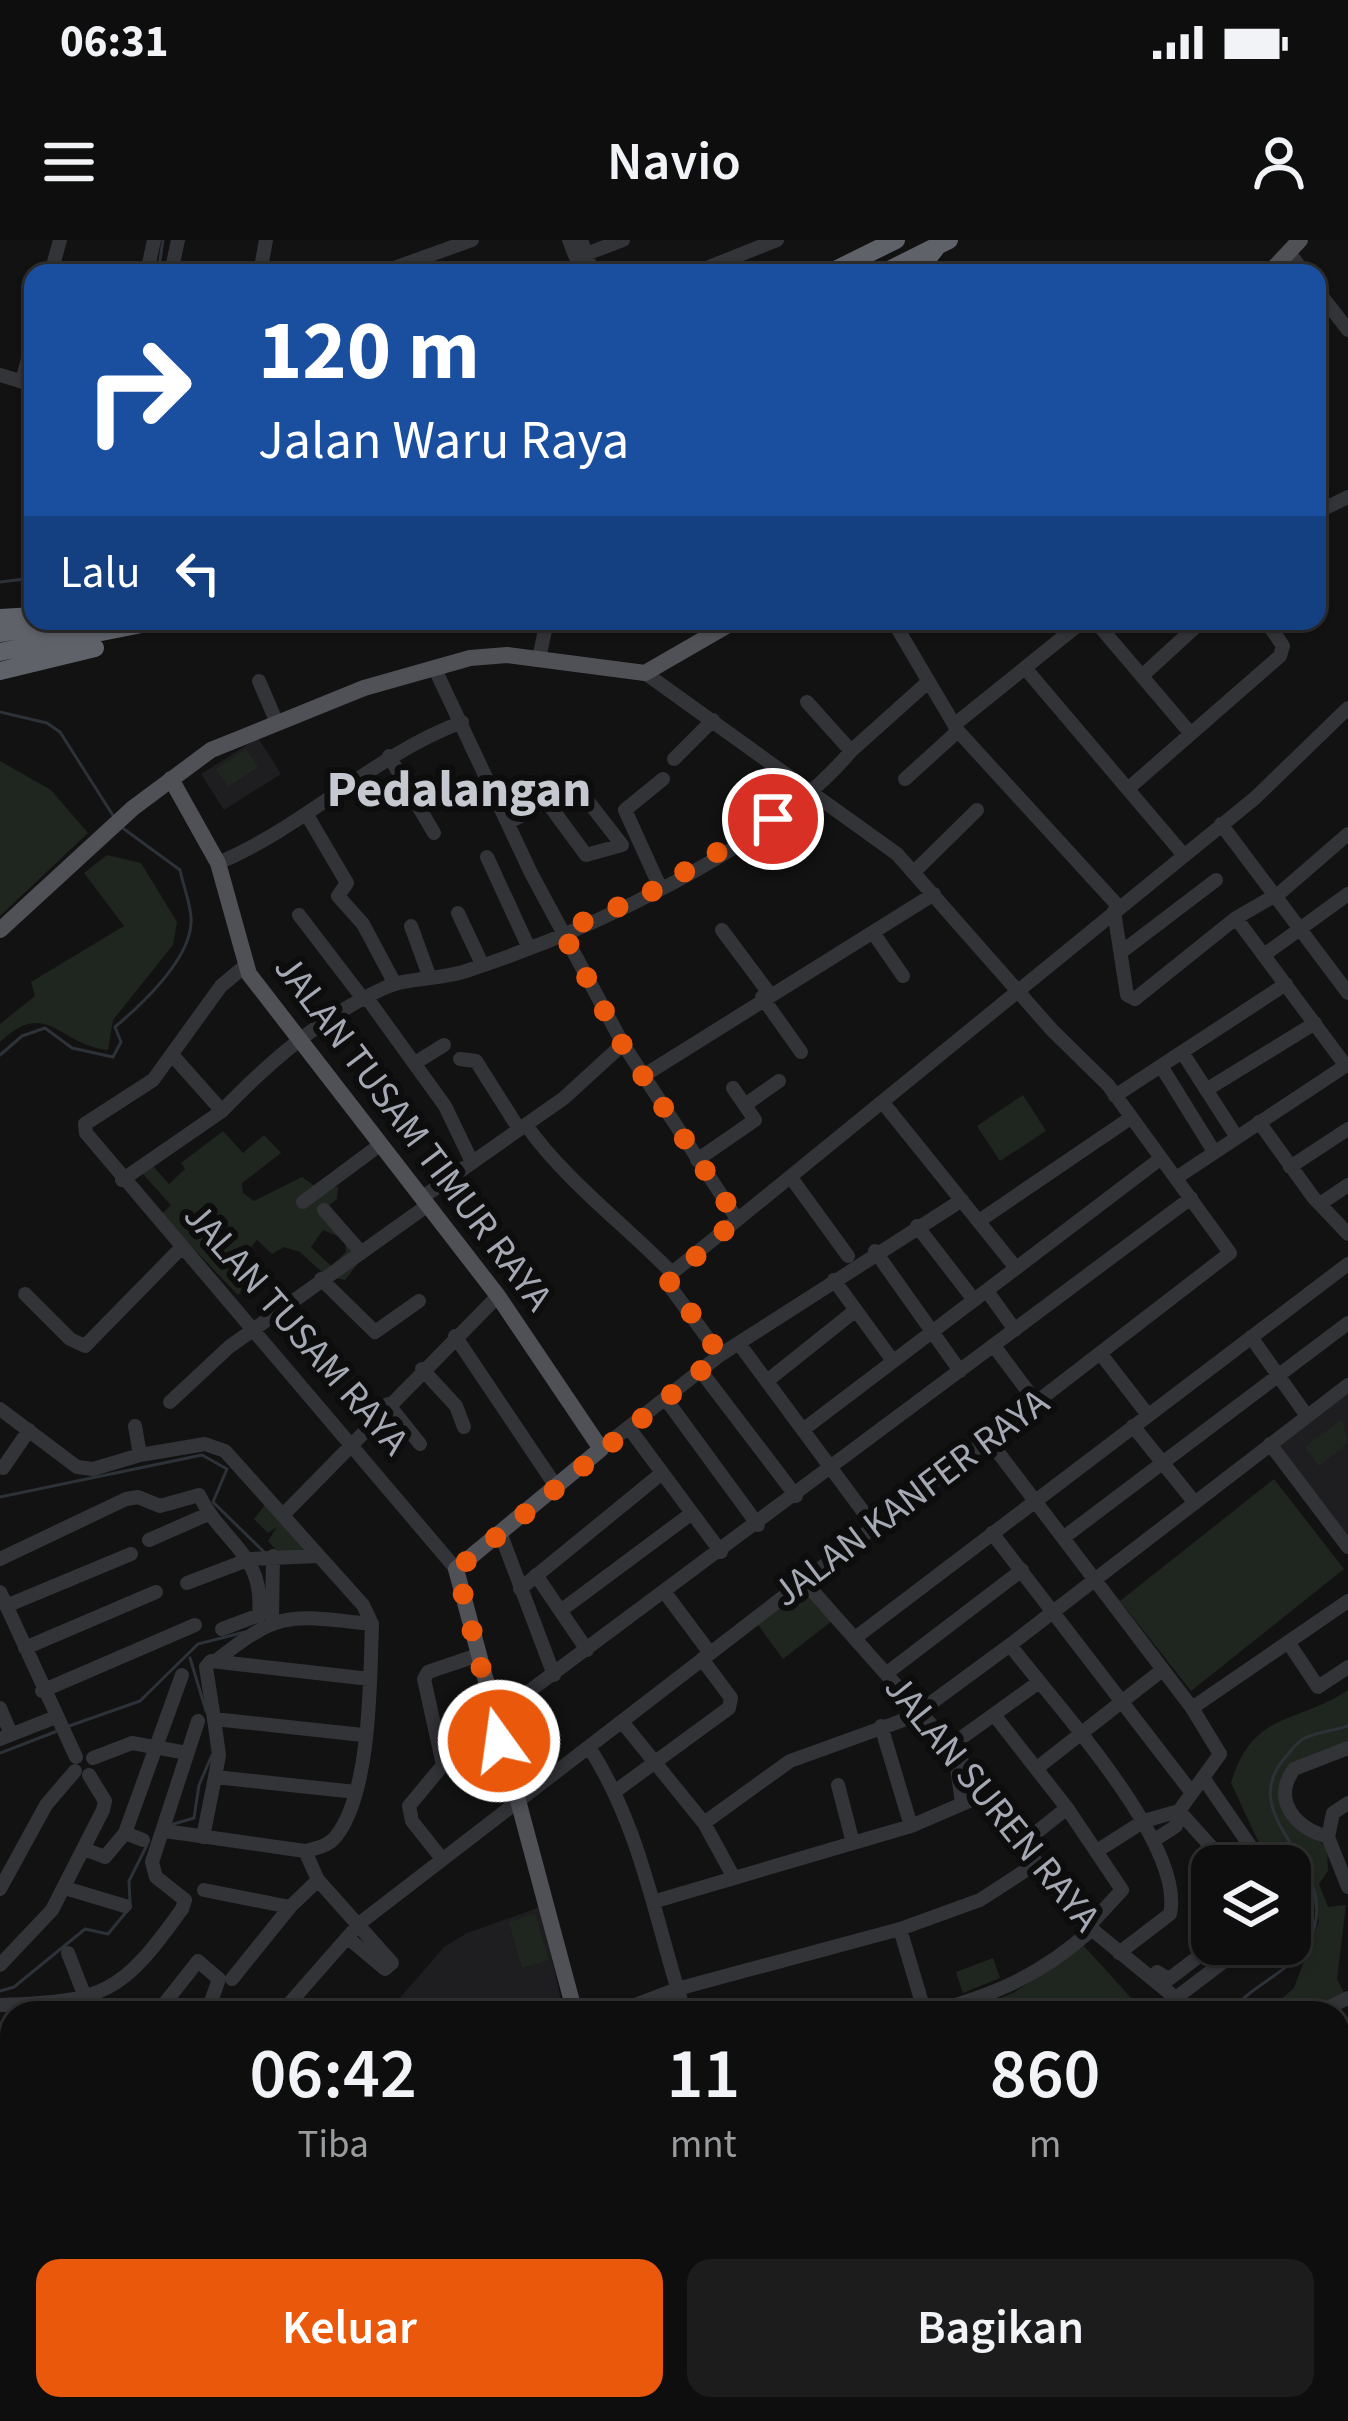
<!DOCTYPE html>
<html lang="id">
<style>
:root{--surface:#0e0e0e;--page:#1c1c1c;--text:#f1f3f6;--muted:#9b9c9e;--line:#2e2e2e;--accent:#ea580c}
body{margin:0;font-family:"Source Sans 3",sans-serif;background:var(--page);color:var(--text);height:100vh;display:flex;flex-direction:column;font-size:45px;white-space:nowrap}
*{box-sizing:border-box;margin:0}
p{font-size:39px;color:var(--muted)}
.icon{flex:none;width:66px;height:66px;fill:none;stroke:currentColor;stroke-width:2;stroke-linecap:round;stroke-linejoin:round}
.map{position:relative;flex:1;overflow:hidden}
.drawer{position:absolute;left:0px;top:1761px;width:1350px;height:420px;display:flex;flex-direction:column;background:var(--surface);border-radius:36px 36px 0 0;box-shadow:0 3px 9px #0004,0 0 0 3px var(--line)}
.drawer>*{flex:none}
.hud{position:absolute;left:24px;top:24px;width:1302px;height:366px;border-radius:24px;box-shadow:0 3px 9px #0004,0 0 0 3px var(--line);background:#1a4fa0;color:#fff;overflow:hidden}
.buttons{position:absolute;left:1191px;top:1605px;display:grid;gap:24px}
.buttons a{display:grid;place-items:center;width:120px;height:120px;border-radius:24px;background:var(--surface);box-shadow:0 3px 9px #0004,0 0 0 3px var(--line);font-size:60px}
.pin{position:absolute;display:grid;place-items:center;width:102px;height:102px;color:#fff;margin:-51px;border:6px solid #fff;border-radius:50%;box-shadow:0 3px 12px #0007}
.me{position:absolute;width:132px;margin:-66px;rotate:346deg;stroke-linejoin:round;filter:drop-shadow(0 0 9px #0008)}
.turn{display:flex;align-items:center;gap:42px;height:252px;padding:0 36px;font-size:54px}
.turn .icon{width:156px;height:156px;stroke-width:2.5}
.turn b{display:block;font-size:84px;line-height:102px}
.then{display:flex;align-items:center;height:114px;padding:0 36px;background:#0003;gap:24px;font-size:45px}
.eta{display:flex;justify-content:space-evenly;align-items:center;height:204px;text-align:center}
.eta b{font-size:72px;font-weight:600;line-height:84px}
.cta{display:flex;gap:24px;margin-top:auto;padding:24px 36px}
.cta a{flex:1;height:138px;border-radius:24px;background:var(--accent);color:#fff;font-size:48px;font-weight:600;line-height:138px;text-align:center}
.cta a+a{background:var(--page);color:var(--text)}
.status{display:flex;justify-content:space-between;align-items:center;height:84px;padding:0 60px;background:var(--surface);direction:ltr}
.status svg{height:33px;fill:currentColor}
header{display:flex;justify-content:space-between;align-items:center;height:156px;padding:0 36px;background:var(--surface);font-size:54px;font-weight:600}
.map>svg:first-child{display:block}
.built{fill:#1e1e20}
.green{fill:#1f261f}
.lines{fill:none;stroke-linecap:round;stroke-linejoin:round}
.stream{stroke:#2c3238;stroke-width:3}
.minor{stroke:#333438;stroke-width:14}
.major{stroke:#505157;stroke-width:16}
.highway{stroke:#606269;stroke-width:18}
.route{stroke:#ea580c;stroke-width:21;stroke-dasharray:0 37.8}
.labels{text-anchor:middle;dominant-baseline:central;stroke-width:12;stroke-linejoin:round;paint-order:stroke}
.street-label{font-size:39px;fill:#a5a9b3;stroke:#0d0d0e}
.district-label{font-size:51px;font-weight:bold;fill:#c5c8cf;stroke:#0d0d0e}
</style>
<div class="status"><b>06:31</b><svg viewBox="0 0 49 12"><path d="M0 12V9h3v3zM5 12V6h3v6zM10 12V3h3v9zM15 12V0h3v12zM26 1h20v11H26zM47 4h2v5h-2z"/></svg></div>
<header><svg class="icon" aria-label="menu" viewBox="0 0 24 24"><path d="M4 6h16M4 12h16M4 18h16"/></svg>Navio<svg class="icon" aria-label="person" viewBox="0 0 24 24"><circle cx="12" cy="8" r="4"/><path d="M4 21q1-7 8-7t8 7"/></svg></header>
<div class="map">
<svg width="1348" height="2181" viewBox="0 0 1348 2181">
<rect width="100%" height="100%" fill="#121213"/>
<!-- built -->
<path class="built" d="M258 498 281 534 224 570 201 534Z
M1347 1153 1348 1154V1296L1274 1205Z
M540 1667 564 1773H387L444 1707 467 1693Z
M95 2169H158L147 2181H89Z"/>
<!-- green -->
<path class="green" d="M246 509 258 527 228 547 216 529Z
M0 521 51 550 88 593 0 676Z
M107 615 141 623 177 682 173 705 113 780 108 810C59 805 47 757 0 802V784L35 756 31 742 124 686 84 633Z
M1023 855 1046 891 1000 921 977 886Z
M223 891 243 913 264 895 281 913 242 943 243 953 254 961 302 937 318 948 338 947 337 959 318 974H328L343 998 323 990 311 1007 331 1026 346 1012 345 1001 363 1017 345 1040 326 1036 300 1012 284 1007 272 1014 257 1000 245 1015 263 1029 238 1055 161 975 171 965 141 932 152 925 169 944 185 929 181 923Z
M1342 1179 1348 1203 1319 1226 1305 1207Z
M1274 1239 1344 1329 1191 1451 1120 1361Z
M265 1265 309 1312 277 1311 268 1301 277 1287 268 1293 254 1279Z
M801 1343 836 1378 783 1419 756 1382Z
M1348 1450V1502L1306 1517 1279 1545 1288 1580 1327 1607 1328 1631 1319 1644 1328 1667 1346 1665 1337 1739 1344 1753 1306 1773H1265L1294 1748 1319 1681 1300 1621 1286 1608 1259 1603 1231 1543C1253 1470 1296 1485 1348 1450Z
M535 1674 549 1720 522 1728 509 1682Z
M1083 1705 1145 1773H963L1013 1753Z
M993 1718 1000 1738 963 1753 956 1732Z"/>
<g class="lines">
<!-- stream -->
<path class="stream" d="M158 33 163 0
M0 342 33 338
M0 472 47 483 60 492 114 577
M0 815 22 796 45 788 72 808 113 817 121 802 115 787C142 764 194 716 191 677 190 662 183 645 180 630L124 589
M0 1257 202 1215 227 1229 213 1262 265 1313
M190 1418 206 1471
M69 1486 140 1461 198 1404 245 1392
M0 1513 60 1490
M170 1585 194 1578 199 1545 212 1515
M130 1662 129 1641 147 1605
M0 1751 14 1747 85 1689 108 1694 127 1671
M1230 1773C1253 1741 1303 1729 1314 1689 1334 1619 1235 1577 1284 1519 1289 1513 1296 1503 1303 1499 1315 1492 1334 1491 1348 1486
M308 2169 312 2179
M1091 2181 1092 2169"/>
<!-- minor -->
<path class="minor" d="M569 0 582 33
M581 0 593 33
M1289 12 1304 33
M586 14 623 0
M51 33 60 0
M147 33 154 0
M171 33 178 0
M260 33 266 0
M380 33 472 0
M694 33 777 0
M1317 50 1348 90
M0 135 33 145
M22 141 33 100
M1317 272 1348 257
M1317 312 1322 308
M893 381 958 491 1119 667
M1095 381 1191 494
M539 418 547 381
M434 427 531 633 623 804 737 979
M1025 428 1182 613
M1143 435 1202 381
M259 441 277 483
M954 485 1083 381
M851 511 928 442
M389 516 434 593
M674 519 713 480
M905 539 958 491
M1130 547 1280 416 1283 406 1266 381
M307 575 347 643 338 656 363 684 395 744
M508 583 573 547H577L622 605 586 615 547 562
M1221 584 1348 753
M487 617 528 706
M218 623C306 586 372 516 462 482
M914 632 977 570
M660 647 625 570 663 539
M1114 671 1127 755 1135 759 1236 678
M458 673 482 724
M299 675 364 760
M411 686 430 738
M722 690 769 753
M874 694 903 736
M1124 710 1216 640
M1264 715 1348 654
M245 726 221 746 153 840 85 884 86 893 456 1329
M762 757 801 812
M367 758 445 866 471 920
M1182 812 1236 896
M460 819 476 821 519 889
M415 823 444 805
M1161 826 1213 910
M1346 826 1236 678 1281 652 1348 594
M643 836 934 654
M1206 850 1315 783
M1115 856 1286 744
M884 864 1016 1028
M745 865 779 841
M222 871C269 822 320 778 382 749 407 737 436 740 463 732 584 693 769 609 851 511L807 462
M1259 882 1313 957 1348 994
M526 885C565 940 624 984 672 1033
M697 920 755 880 733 848
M1290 927 1348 889
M1176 938 1348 824
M792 939 848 1016
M122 940 222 871 174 817
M423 957 564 858 623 804
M303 962 381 904
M1320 964 1348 945
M324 970 360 1011
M979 981 1129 879
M917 986 974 1060
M875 1011 960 1131
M321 1039 375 1092 419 1061
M834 1040 893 1121
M987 1051 1015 1090
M25 1054 70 1099 85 1106 182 1007
M455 1096 557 1248
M1251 1097 1307 1176
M740 1105 873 1285
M994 1106 1036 1162
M1100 1113 1148 1175
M720 1115 671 1048 672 1033 1255 558 1348 468
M422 1129 456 1166 464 1187
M700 1130 796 1256
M767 1141 856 1070
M665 1158 758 1285
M170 1162 229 1107 428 965
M388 1164 420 1204
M0 1169 77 1227 93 1229 140 1215
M135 1186 140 1215 205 1204 225 1211 363 1365 372 1384C370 1440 371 1550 337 1595 329 1606 318 1608 305 1611L318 1640 392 1723 385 1729 348 1698
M1133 1186 1195 1263
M629 1188 721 1312
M804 1189 1160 919
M988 1199 1192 1468 1348 1361
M1270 1204 1348 1307
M601 1209 720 1115 962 960
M3 1228 29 1190
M284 1274 498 1056
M992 1293 1192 1553
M501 1295 554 1435
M1063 1298 1348 1083
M149 1300 206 1275
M0 1319 126 1259 138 1257 160 1266 199 1255C222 1303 265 1313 259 1375L222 1389
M536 1335 587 1410
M802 1339 950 1506 1078 1678 1194 1773
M187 1343 250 1319 319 1316
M520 1349 662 1233
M0 1352 76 1517
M666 1354 710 1413
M6 1366 131 1314
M563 1369 692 1273
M272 1380 273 1316
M855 1398 1348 1024
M1290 1405 1318 1447 1348 1427
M25 1408 156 1352
M217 1420C282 1368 293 1376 372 1384
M887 1433 1022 1330
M42 1451 195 1385
M0 1468 11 1494
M995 1476 1067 1568 1122 1650 1087 1688
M214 1479 206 1427 211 1421 370 1439
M492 1479 1191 958
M623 1483 704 1583 733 1636
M881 1486 911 1586
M0 1499 56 1477
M950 1506 1039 1442
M589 1507C642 1590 655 1681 685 1773
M93 1518 132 1503 187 1513
M956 1520 962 1563
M1037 1528 1161 1431
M215 1537 219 1515 214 1479 363 1495
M1204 1539 1264 1626
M838 1545 853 1603
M617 1550 729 1468 731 1458 702 1419
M704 1583 790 1521 912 1477 1010 1405
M165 1591 305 1611
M125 1593 182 1435
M203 1597 215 1537 356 1552
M1328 1597C1296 1588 1271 1561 1294 1529L1348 1508
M1328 1597 1348 1647
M1328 1597 1333 1573 1348 1563
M1156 1599 1176 1586 1179 1571 1220 1514 1192 1468
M1022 1604 1067 1568
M84 1609 105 1617 125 1593 143 1600
M1097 1611 1144 1581 1179 1571 1214 1610 1215 1626
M442 1619 412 1581 409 1566 443 1525 424 1439 428 1432 478 1415
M65 1648 125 1666
M0 1649 46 1565 75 1531
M204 1650 290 1667
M656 1661 911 1586 983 1555
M900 1689 925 1773
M68 1713 85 1757
M1119 1713 1170 1674C1186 1604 1053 1462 1010 1405L1348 1145
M0 1725 52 1670 103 1570 105 1561 89 1535
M1157 1732 1169 1739 1215 1704
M232 1739 290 1667 318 1640
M1177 1757 1247 1704
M0 1765C105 1762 122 1753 182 1669L185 1660 156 1637 152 1622 198 1481
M157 1773 198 1721 219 1739 207 1773
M281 1773 360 1683 1230 1013 1108 845 1052 790 897 614 645 433
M614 1773 677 1749 900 1689 980 1660 1037 1623
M927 1773C992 1756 1040 1736 1090 1691
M1317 1773 1348 1758
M0 1807 12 1818
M1338 1834 1348 1827
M1338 1864 1348 1877
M0 1869 12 1880
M1338 1905 1348 1898
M0 1930 12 1941
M1338 1954 1348 1967
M0 1962 12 1948
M0 1996 12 1982
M0 2006 12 2016
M1338 2019 1348 2011
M0 2096 12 2083
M1338 2134 1348 2128
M33 2169 46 2181
M169 2169 182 2181
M237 2169 249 2181
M294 2169 299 2181
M316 2169 320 2181
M393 2169 401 2181
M460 2169 468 2181
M523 2169 531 2181
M580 2169 588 2181
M973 2169 978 2181
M1185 2169 1198 2181
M82 2181 93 2169
M151 2181 163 2169
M371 2181 382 2169
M794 2181 814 2169
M861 2181 886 2169
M993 2181 1012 2177 1009 2169
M1242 2181 1252 2169
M1283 2181 1286 2169
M1346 2181 1348 2180"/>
<!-- major -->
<path class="major" d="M1269 33 1300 0
M171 539 218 623 249 734 498 1056 601 1209 456 1329 575 1773
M0 690 133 568 211 510 364 448 470 418 507 415 645 433 735 381
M767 2169 774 2181"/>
<!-- highway -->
<path class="highway" d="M778 33H809
M829 33 896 0
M883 33 949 0
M916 33 936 8
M0 378 33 376
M0 393 73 381
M0 412 157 381
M0 431 95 408"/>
</g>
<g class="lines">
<!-- route -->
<path class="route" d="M499 1501 457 1329 720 1115 669 1041 737 979 622 804 562 691 646 655 773 579"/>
</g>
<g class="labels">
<!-- street labels -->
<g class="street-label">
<text transform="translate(413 893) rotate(53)">JALAN TUSAM TIMUR RAYA</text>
<text transform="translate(296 1089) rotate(49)">JALAN TUSAM RAYA</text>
<text transform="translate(911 1258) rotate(-37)">JALAN KANFER RAYA</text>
<text transform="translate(992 1563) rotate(51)">JALAN SUREN RAYA</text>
</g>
<!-- district labels -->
<g class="district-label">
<text x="459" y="550">Pedalangan</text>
</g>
</g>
</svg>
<div class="buttons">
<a><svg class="icon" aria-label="layers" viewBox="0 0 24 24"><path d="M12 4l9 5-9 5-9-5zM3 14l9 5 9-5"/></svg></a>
</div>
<div class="pin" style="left:773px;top:579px;background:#d93025"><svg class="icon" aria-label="arrive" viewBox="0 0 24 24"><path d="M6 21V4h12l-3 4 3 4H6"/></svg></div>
<svg class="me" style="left:499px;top:1501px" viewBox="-20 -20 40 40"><circle r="17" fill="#ea580c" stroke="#fff" stroke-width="3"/><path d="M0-11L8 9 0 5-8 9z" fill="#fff"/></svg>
<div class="hud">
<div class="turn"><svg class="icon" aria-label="right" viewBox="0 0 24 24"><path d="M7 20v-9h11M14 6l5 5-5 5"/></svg><div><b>120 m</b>Jalan Waru Raya</div></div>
<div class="then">Lalu<svg class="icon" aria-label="left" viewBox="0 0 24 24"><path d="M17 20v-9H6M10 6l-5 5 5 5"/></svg></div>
</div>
<section class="drawer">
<div class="eta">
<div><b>06:42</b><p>Tiba</p></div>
<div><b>11</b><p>mnt</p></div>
<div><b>860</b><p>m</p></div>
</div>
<div class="cta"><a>Keluar</a><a>Bagikan</a></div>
</section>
</div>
